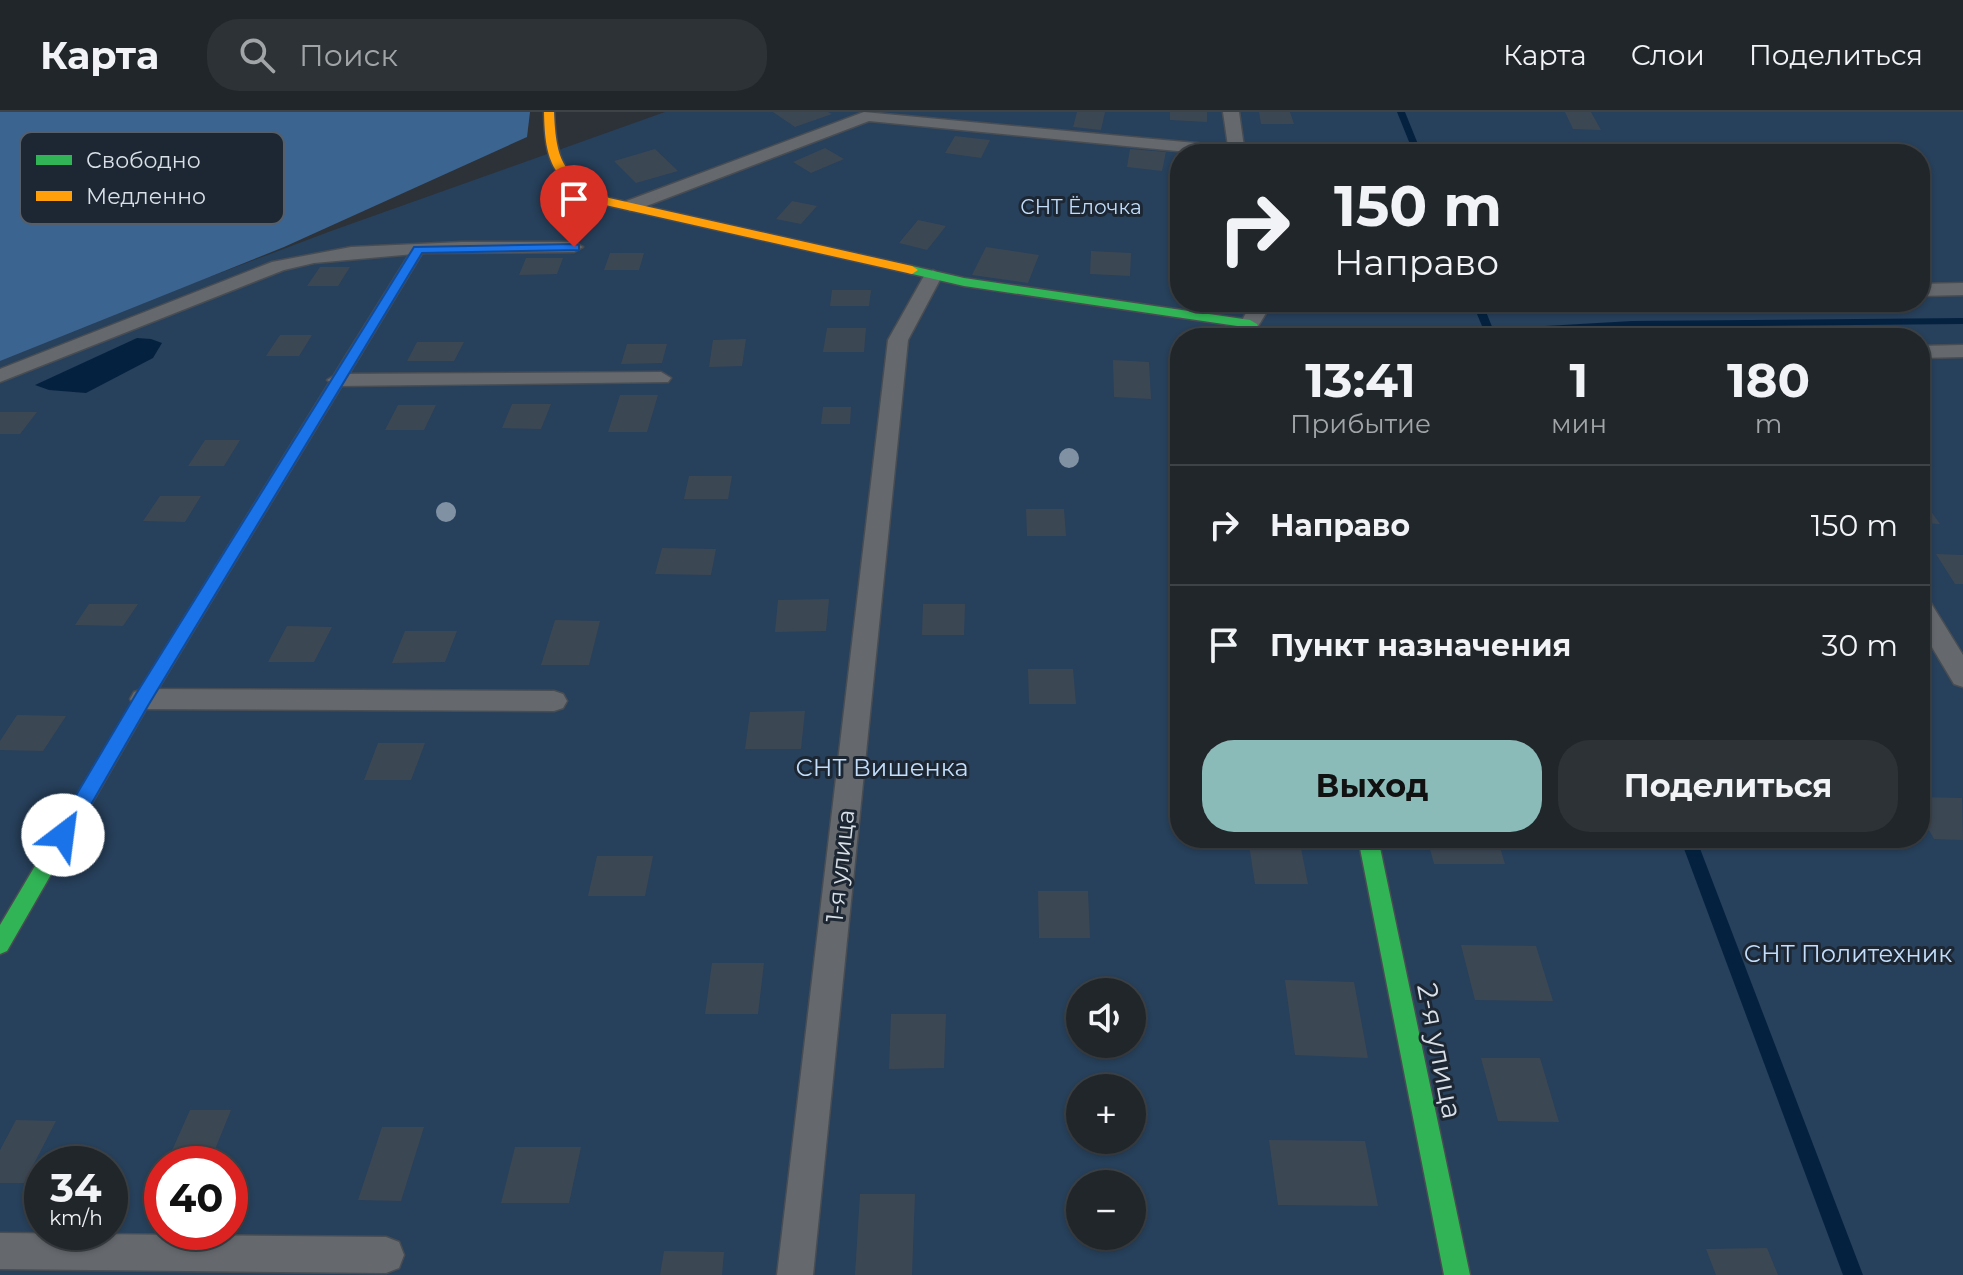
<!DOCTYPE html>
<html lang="ru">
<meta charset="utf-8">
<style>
:root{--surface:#21262a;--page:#2d3236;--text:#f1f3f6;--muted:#a2a5a8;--line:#3e4347;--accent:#8bbbb9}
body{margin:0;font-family:Montserrat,sans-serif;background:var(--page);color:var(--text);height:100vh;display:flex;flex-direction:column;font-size:30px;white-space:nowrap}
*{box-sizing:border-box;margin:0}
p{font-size:26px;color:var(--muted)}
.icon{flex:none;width:44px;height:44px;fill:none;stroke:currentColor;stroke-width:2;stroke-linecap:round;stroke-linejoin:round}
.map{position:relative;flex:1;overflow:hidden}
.sheet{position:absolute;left:1170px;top:216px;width:760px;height:520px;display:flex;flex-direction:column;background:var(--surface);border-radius:32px;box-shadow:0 2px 6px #0004,0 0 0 2px var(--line)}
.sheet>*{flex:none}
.hud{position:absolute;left:1170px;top:32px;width:760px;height:168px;border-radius:32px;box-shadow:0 2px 6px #0004,0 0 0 2px var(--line);background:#21262a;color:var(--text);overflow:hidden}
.buttons{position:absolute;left:1066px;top:866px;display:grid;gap:16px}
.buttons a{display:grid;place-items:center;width:80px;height:80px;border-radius:50%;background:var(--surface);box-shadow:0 2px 6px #0004,0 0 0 2px var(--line);font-size:40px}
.speed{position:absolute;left:24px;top:1034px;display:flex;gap:16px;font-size:40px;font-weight:700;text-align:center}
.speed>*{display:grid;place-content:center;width:104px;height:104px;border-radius:50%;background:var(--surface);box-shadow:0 2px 6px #0004,0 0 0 2px var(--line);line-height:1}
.speed small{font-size:20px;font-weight:400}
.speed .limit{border:12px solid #d22;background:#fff;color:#111}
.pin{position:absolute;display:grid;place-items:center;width:68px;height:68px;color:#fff;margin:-82px -34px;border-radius:50% 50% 50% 0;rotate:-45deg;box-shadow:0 0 8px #0007}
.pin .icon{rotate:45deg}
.me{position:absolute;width:88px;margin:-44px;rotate:30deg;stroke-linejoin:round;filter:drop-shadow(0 0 6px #0008)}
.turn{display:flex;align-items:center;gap:28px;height:168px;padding:0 32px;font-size:36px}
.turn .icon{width:104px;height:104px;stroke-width:2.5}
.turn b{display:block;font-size:56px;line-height:68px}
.eta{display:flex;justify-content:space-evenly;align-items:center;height:136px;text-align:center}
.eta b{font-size:48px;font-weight:700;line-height:56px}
.button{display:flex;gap:16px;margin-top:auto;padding:16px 32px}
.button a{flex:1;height:92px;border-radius:32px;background:var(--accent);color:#111;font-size:32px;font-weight:700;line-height:92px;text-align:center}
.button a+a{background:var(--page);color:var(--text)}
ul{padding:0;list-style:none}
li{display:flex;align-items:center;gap:24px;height:120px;padding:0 32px;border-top:2px solid var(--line)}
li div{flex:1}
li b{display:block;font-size:30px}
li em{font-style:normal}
header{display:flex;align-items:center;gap:48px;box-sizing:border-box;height:112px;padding:0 40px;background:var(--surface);border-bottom:2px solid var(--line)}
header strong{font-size:38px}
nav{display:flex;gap:44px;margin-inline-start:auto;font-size:28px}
.search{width:560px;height:72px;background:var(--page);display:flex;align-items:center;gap:20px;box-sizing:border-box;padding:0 28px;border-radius:32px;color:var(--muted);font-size:30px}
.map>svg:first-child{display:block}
.green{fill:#27405b;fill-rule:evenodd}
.forest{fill:#3c6490}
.water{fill:#042240}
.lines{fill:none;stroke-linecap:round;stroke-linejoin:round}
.stream{fill:#042240;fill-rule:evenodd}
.building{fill:#3c4754}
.lane-casing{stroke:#484d53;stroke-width:3}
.fast-casing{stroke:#484d53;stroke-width:3}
.slow-casing{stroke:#484d53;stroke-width:3}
.lane{fill:#65696e;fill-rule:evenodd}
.fast{fill:#30b455;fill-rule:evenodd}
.slow{fill:#ff9f0a;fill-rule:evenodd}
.tree{fill:#7f91a3}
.route{fill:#1a73e8;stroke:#114b97;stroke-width:2}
.labels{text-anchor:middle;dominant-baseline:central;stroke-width:6;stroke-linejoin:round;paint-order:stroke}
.far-park-label{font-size:20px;fill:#c3defb;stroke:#1d2733}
.park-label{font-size:24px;fill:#c3defb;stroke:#1d2733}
.street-label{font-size:24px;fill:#d8dfe6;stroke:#1d2733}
.near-street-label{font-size:28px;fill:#d8dfe6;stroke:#1d2733}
.key{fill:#1d2733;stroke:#555e69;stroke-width:2}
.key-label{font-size:22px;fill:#d8dfe6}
</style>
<header>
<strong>Карта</strong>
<div class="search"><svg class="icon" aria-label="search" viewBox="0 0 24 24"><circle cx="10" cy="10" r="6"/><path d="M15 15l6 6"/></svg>Поиск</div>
<nav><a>Карта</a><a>Слои</a><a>Поделиться</a></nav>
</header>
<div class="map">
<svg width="1963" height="1163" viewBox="0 0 1963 1163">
<rect width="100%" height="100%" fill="#2c3238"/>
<!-- green -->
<path class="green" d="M665 0H1963V1163H0V244L331 119ZM1180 42H1920V190H1180ZM1180 226H1920V726H1180ZM1080 880H1132V932H1080ZM1080 976H1132V1028H1080ZM42 1052H110V1120H42ZM162 1052H230V1120H162ZM1080 1072H1132V1124H1080Z"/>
<!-- forest -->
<path class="forest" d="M0 0H530L527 25 284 135 0 249Z"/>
<!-- water -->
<path class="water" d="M137 226 151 227 162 231 153 246 86 281 49 278 35 273Z"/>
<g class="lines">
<!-- stream -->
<path class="stream" d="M1397 0H1405L1422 42H1414Z
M1472 190H1482L1493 217 1632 209 1963 206V212L1632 215 1496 223 1497 226H1487Z
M1680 726H1696L1863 1163H1843Z"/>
</g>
<!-- building -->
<path class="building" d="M773 0H828L832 2 795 15Z
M1077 0H1105L1101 18 1073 15Z
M1170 0H1207V10L1170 8Z
M1259 0H1290L1294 12H1261Z
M1565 0H1591L1601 18 1573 17Z
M955 24 990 28 981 46 945 41Z
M825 36 844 47 811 61 793 50Z
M655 37 678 59 636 71 614 49Z
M1130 37 1166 40 1162 59 1127 55Z
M792 89 817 94 801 112 776 107Z
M918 108 946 114 927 138 899 131Z
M986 135 1039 143 1028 171 972 163Z
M1091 139 1131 141 1130 164 1090 162Z
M610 141H644L639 158H604Z
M526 146H563L557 162 519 163Z
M320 155H350L338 174H307Z
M832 178H871L869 194H830Z
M1296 190H1326L1329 196H1298Z
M827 216H866L864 240H823Z
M280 223H312L299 244H266Z
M746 227 742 254 709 255 713 228Z
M417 230H464L454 249H407Z
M627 232H667L662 251 621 252Z
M1113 248 1149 250 1151 287 1114 285Z
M620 283H658L647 320H608Z
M512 292H551L541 317 502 316Z
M398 293H436L424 318H385Z
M823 295H851L850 312H821Z
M0 300H37L20 322H0Z
M205 328H240L224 354H188Z
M1172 342H1180V369H1176Z
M689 364H732L728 387H684Z
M160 384H201L185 410 143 409Z
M1920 384 1940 412 1920 411Z
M1026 397H1064L1066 424H1027Z
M662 436 716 437 711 463 655 462Z
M1936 442 1963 443V472H1955Z
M829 487 826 519 775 520 778 488Z
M89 492H138L123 514 75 513Z
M923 492H965L964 523H922Z
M555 508 600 509 589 553H541Z
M287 514 332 515 314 550H268Z
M405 519H457L445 550 392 551Z
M1028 557H1073L1076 592H1029Z
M805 599 801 637H745L750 600Z
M17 603 66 604 43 639 0 638V629Z
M378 631H425L411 668H364Z
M1920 685 1962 686 1963 728 1934 727 1920 702Z
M1248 726H1299L1308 772H1255Z
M1427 726H1497L1505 752H1434Z
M597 744H653L645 784H588Z
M1038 779H1088L1090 826H1039Z
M1461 833 1536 834 1553 889 1475 888Z
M712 851H764L758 902H705Z
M1285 868 1354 870 1368 946 1295 943Z
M891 902H946L944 956 889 957Z
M1481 946H1540L1559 1010 1498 1009Z
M190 998H231L209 1052H166Z
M16 1008 56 1009 24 1071H0V1038Z
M382 1015H424L401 1089 358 1088Z
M1269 1028 1365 1029 1378 1094 1278 1093Z
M515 1035H581L569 1091H501Z
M860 1082H915L912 1163H855Z
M1767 1136 1778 1163H1716L1706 1137Z
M664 1139 724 1140 722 1163H660Z"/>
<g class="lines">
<defs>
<path id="lane" d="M864 0 1228 34 1223 0H1239L1245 42H1208L869 9 636 98 630 99 621 94 624 90Z
M462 130H574L583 135 574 140 425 141 314 151 284 158 0 270V257L272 150 351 135Z
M933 158 942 164 908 228 813 1163H777L888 228 924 164Z
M1963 171V183L1920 184V172Z
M1246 190H1264L1266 201 1257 216 1250 218 1240 212 1246 201Z
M1963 233V245L1920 246V234Z
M661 260 671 266 668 270 337 274 327 268 337 262Z
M1920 485 1929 488 1963 543V575L1954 572 1920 515Z
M143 577 554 579 563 582 567 589 563 596 554 599 143 597 134 594 130 587 134 580Z
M0 1121 386 1125 399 1130 404 1143 399 1156 386 1161 0 1157Z"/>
<path id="fast" d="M912 154 964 166 1250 208 1257 212 1262 226H1248L1244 215 964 174 908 161 906 158Z
M354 238 361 242 149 592 7 839 0 842V813L137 582 347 242Z
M1358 726H1378L1470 1163H1444Z"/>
<path id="slow" d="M544 0H554C556 49 563 65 609 86L912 154 918 158 912 162 601 92C553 69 545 51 544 0Z
M418 134 424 138 361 242 359 245H349L347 242 412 138Z"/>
</defs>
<!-- lane casing -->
<use href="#lane" class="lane-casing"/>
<!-- fast casing -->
<use href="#fast" class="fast-casing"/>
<!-- slow casing -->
<use href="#slow" class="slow-casing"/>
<!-- lane -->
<use href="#lane" class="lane"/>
<!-- fast -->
<use href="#fast" class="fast"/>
<!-- slow -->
<use href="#slow" class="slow"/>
</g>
<!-- trees -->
<g class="tree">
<circle cx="1069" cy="346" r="10"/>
<circle cx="446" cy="400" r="10"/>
</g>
<!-- route -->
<path class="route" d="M574 132 579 133V138L422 141 149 592 70 729 63 732 56 729 53 723 56 717 136 582 414 135Z"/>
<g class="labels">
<!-- far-park labels -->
<g class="far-park-label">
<text x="1081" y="95">СНТ Ёлочка</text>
</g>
<!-- park labels -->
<g class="park-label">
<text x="882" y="655">СНТ Вишенка</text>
<text x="1848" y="841">СНТ Политехник</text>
</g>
<!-- street labels -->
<g class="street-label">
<text transform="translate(840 754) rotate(-84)">1-я улица</text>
</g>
<!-- near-street labels -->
<g class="near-street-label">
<text transform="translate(1440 939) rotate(79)">2-я улица</text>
</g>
</g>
<!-- legend -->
<rect x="20" y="20" width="264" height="92" rx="12" class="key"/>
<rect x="36" y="43" width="36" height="10" fill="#30b455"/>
<rect x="36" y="79" width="36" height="10" fill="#ff9f0a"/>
<g class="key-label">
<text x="86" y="56">Свободно</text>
<text x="86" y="92">Медленно</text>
</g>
</svg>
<div class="buttons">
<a><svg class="icon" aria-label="sound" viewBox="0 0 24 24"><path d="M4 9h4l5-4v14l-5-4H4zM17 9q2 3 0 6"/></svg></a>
<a>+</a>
<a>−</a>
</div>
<div class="speed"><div>34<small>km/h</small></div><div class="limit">40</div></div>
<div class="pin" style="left:574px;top:135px;background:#d93025"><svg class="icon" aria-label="arrive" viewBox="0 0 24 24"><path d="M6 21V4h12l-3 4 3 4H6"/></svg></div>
<svg class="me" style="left:63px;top:723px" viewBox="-20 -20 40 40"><circle r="19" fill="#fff"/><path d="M0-13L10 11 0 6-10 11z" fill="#1a73e8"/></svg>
<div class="hud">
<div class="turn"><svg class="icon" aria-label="right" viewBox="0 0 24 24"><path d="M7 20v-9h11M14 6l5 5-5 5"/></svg><div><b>150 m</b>Направо</div></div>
</div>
<section class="sheet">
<div class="eta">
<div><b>13:41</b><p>Прибытие</p></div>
<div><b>1</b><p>мин</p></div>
<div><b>180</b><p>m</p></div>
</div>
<ul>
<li><svg class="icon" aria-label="right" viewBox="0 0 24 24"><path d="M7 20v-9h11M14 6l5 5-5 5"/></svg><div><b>Направо</b></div><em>150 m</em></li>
<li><svg class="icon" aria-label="arrive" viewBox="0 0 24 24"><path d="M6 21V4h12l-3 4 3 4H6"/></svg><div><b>Пункт назначения</b></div><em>30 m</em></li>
</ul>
<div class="button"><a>Выход</a><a>Поделиться</a></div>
</section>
</div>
